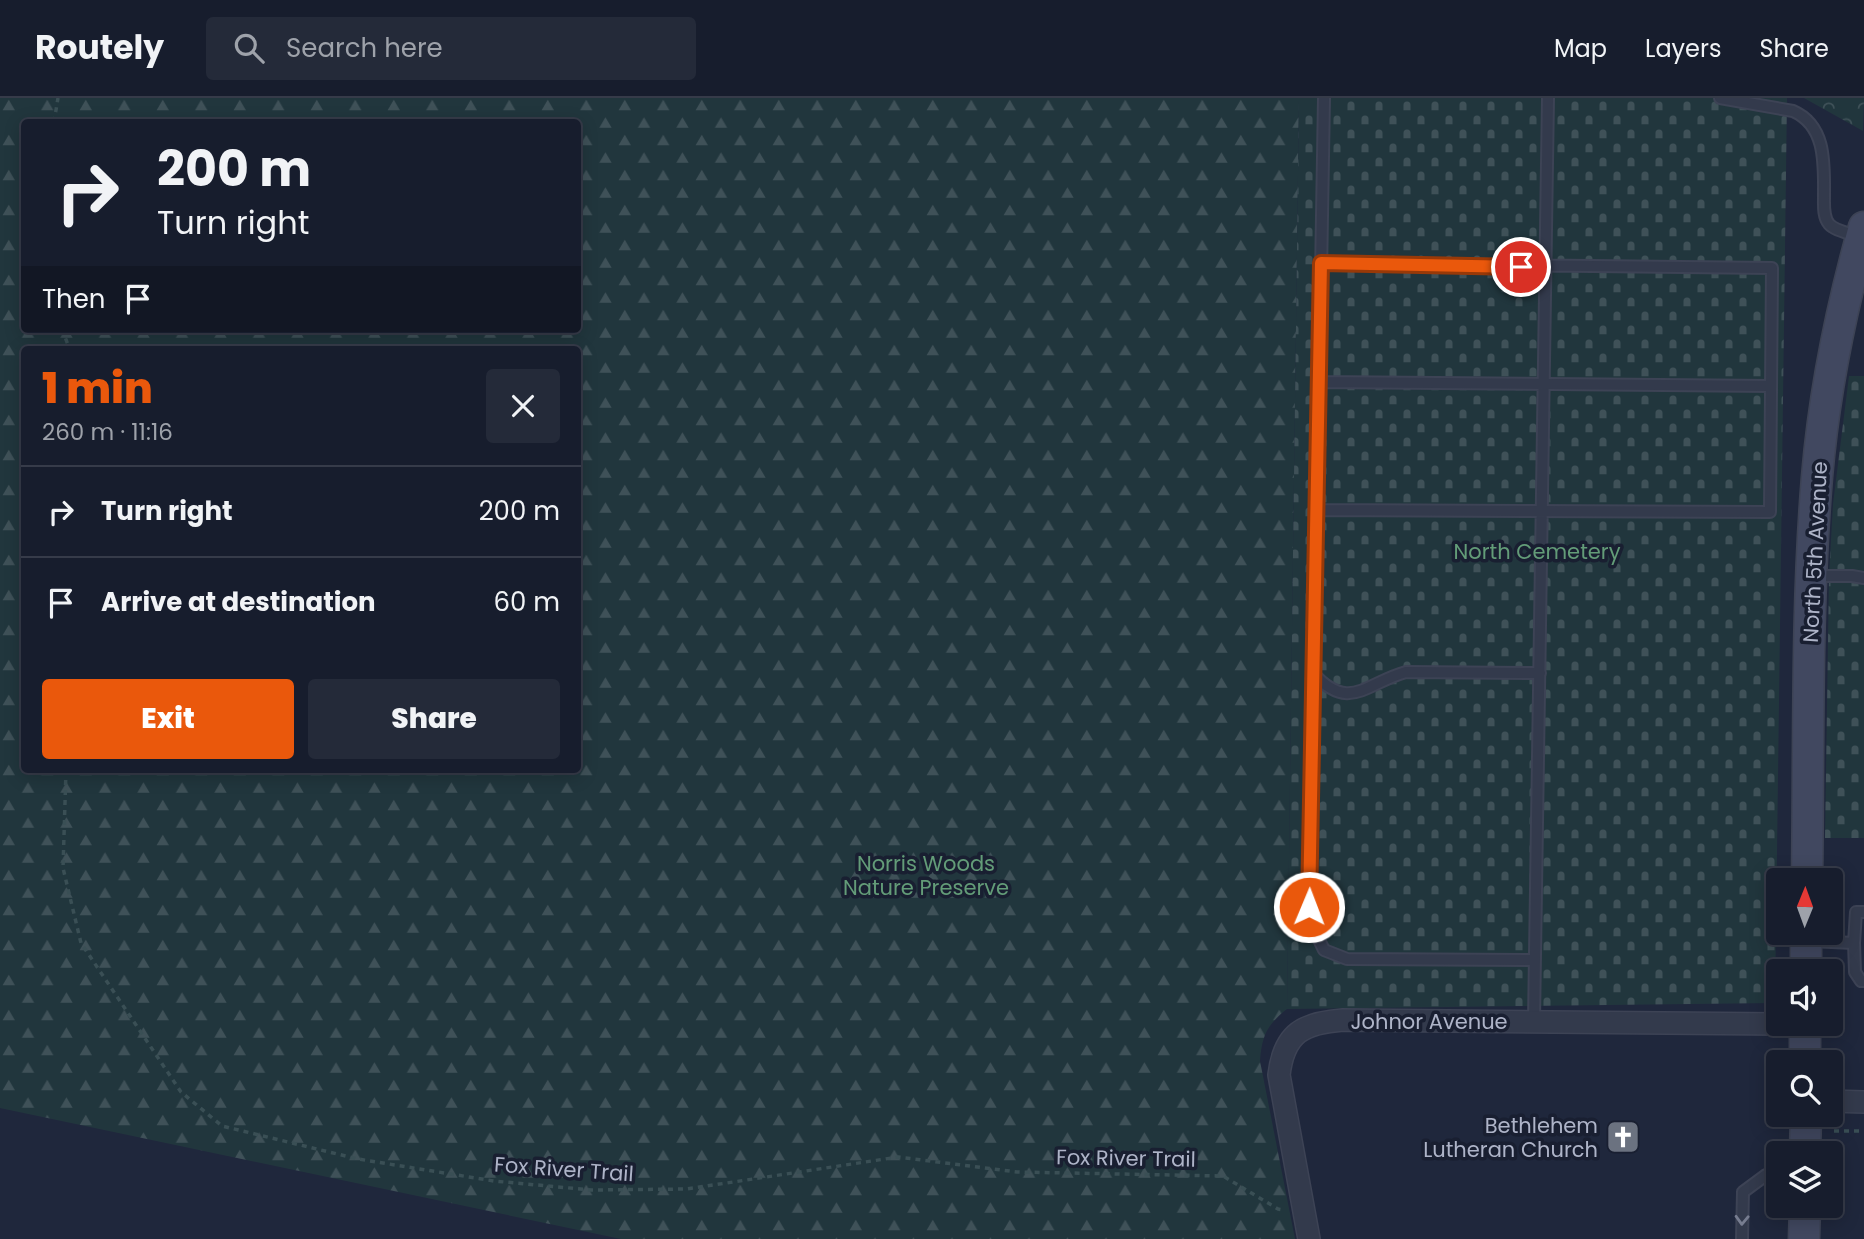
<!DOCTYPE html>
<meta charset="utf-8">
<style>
:root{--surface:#171d2d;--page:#242a39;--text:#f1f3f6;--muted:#9ea2aa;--line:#363b49;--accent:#ea580c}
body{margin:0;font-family:Poppins,sans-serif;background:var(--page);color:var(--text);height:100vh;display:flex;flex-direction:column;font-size:26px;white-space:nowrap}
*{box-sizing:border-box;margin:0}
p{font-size:23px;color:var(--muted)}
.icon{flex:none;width:38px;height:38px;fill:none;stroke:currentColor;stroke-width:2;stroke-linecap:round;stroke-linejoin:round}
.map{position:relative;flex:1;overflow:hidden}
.side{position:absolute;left:21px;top:248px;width:560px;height:427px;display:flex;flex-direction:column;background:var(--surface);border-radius:7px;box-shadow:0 4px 18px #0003,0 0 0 2px var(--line)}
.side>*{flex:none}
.hud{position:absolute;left:21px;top:21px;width:560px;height:214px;border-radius:7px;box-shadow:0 4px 18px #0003,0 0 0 2px var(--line);background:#171d2d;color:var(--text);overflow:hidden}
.needle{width:46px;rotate:1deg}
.tools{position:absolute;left:1766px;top:770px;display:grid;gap:14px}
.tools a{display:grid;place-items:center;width:77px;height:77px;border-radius:7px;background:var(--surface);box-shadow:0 4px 18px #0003,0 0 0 2px var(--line);font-size:35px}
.pin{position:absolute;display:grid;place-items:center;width:60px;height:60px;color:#fff;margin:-30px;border:4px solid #fff;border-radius:50%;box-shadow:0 2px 7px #0007}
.me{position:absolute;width:77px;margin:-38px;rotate:1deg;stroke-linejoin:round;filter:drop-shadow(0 0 5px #0008)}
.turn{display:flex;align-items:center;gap:24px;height:147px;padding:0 21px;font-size:32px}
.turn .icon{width:91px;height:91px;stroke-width:2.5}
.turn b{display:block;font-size:49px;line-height:60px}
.then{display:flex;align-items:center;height:66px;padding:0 21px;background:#0003;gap:14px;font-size:26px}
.round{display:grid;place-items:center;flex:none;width:74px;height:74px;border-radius:7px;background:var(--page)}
.headline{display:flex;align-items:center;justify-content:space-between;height:119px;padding:0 21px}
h1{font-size:42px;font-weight:800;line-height:52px;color:var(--accent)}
.button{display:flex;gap:14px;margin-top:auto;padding:14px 21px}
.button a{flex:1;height:80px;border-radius:7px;background:var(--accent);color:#fff;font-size:28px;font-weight:800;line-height:80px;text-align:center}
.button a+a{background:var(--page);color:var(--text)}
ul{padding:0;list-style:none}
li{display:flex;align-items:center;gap:21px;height:91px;padding:0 21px;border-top:2px solid var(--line)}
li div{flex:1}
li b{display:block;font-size:26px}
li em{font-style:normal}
header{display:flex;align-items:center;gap:42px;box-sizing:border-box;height:98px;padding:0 35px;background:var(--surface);border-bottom:2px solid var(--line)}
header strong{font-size:33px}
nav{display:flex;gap:38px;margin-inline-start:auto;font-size:24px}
.search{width:490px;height:63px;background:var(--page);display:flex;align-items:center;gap:18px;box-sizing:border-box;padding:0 24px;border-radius:7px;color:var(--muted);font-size:26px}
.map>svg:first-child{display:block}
.forest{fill:url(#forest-firs);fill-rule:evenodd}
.cemetery{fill:url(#cemetery-stones)}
.park{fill:url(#park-crowns)}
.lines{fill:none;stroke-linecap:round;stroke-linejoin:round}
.service-casing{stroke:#3d4355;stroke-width:14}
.minor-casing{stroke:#3d4355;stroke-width:24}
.secondary-casing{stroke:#3d4355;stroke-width:33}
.path{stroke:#3a4f55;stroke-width:3.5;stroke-dasharray:5 5;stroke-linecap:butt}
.service{stroke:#333a4c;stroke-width:10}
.minor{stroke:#333a4c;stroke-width:21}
.secondary{stroke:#414860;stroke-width:30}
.oneway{stroke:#777d90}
.route-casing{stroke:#983908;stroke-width:18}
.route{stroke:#ea580c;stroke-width:12}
.labels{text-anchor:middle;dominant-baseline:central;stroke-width:7;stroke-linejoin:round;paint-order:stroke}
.park-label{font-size:21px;fill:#639c78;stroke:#191f31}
.street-label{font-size:21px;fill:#aeb4c8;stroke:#191f31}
.poi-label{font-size:21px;fill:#aeb4c8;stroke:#191f31;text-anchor:end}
</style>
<header>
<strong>Routely</strong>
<div class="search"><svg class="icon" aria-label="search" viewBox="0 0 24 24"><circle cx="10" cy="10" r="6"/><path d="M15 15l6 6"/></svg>Search here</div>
<nav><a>Map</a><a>Layers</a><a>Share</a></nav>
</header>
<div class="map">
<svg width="1864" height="1141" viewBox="0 0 1864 1141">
<defs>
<pattern id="forest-firs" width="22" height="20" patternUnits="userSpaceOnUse" patternTransform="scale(1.75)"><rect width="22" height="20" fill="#21363d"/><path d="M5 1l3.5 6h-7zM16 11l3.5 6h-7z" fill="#3f5158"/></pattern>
<pattern id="cemetery-stones" width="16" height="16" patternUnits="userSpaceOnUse" patternTransform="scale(1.75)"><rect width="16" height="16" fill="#21363d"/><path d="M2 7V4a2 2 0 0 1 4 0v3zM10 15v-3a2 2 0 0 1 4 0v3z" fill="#3f5158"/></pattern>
<pattern id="park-crowns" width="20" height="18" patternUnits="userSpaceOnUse" patternTransform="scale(1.75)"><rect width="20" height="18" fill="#21363d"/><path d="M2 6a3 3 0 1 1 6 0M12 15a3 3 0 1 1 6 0" fill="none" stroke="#3f5158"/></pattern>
</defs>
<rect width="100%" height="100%" fill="#1f273c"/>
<!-- forest -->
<path class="forest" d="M0 0H1299L1287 911C1267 927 1262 937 1260 963L1295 1141H621L0 1010ZM24 24H578V231H24ZM24 252H578V672H24Z"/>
<!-- cemetery -->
<path class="cemetery" d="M1299 0H1787L1775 905 1287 911Z
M1849 278H1864V740H1825L1829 478 1833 406Z"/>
<!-- park -->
<path class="park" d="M1804 0H1864L1863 33Z"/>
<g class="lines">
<defs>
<path id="service" d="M1324 0 1310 823 1324 852 1347 861 1535 862
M1720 0 1793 13C1827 28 1824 67 1824 99 1824 107 1823 119 1829 126 1835 133 1850 135 1859 139
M1319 284 1771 288
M1316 412 1770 414 1772 170 1321 165
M1814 478H1852L1864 480
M1313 575C1349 615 1366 585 1406 574L1540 575
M1809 843 1854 845 1855 874 1861 883H1864
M1854 845 1856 814H1864
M1534 923 1548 0
M1742 1141 1743 1094 1766 1077 1778 1076"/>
<path id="minor" d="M1830 1003 1864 1004
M1309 1141 1279 977C1284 934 1304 925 1343 922L1778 926"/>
<path id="secondary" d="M1807 782C1809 648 1806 513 1817 379 1824 295 1841 211 1864 129
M1806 873V835
M1805 926V964
M1805 1055 1806 1017
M1804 1141 1805 1108"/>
</defs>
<!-- service casing -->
<use href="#service" class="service-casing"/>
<!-- minor casing -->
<use href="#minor" class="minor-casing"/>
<!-- secondary casing -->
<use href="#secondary" class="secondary-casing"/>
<!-- path -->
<path class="path" d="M54 24 58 0
M62 231 70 252
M66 672 63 770 81 845 181 994 222 1028 358 1061 494 1083 591 1092 687 1091 898 1059 1017 1074 1223 1078 1278 1111 1284 1112
M1834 1033H1864"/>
<!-- service -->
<use href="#service" class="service"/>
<!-- minor -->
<use href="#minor" class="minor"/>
<!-- secondary -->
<use href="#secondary" class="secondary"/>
</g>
<!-- one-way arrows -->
<defs><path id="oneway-chevron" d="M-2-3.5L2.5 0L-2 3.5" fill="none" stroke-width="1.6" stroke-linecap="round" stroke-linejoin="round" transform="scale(1.75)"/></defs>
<use class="oneway" href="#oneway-chevron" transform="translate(1742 1122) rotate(92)"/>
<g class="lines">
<defs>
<path id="route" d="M1309 809 1321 165 1521 169"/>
</defs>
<!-- route casing -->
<use href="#route" class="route-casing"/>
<!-- route -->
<use href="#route" class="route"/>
</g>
<!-- icons -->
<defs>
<symbol id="church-square" viewBox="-11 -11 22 22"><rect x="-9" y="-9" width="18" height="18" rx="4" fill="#6b7280" stroke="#191f31"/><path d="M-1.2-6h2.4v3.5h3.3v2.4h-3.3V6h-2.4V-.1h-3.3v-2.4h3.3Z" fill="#fff"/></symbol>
</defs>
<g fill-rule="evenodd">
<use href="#church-square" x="1604" y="1020" width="38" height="38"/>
</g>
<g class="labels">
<!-- park labels -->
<g class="park-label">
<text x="1537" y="453">North Cemetery</text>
<text x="926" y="765">Norris Woods<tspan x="926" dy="24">Nature Preserve</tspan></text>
</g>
<!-- street labels -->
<g class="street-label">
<text transform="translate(1815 454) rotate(-87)">North 5th Avenue</text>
<text x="1429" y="923">Johnor Avenue</text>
<text transform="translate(1126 1060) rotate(1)">Fox River Trail</text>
<text transform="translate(564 1071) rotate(4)">Fox River Trail</text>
</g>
<!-- poi labels -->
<g class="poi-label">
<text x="1598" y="1027">Bethlehem<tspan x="1598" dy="24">Lutheran Church</tspan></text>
</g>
</g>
</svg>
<div class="tools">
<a><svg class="needle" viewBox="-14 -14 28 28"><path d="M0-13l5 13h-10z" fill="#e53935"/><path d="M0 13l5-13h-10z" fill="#9ea2aa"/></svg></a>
<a><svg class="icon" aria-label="sound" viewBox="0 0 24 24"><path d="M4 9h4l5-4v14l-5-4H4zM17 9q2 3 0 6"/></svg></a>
<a><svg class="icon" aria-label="search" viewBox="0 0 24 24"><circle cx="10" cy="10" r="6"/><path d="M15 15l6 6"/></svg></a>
<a><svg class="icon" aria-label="layers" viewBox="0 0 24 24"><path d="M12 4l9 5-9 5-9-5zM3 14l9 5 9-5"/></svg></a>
</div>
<div class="pin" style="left:1521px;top:169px;background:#d93025"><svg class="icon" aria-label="arrive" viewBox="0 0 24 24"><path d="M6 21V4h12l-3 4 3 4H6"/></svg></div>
<svg class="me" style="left:1309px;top:809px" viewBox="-20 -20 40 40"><circle r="17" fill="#ea580c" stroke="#fff" stroke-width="3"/><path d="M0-11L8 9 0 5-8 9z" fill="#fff"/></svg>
<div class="hud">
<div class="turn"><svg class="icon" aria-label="right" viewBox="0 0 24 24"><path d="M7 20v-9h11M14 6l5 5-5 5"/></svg><div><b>200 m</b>Turn right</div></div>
<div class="then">Then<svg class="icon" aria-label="arrive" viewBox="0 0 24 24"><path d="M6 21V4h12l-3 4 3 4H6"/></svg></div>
</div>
<section class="side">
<div class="headline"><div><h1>1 min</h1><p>260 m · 11:16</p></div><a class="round"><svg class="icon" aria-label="close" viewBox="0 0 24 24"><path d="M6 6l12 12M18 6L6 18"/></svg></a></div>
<ul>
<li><svg class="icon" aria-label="right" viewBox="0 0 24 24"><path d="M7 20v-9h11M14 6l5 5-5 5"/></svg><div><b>Turn right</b></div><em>200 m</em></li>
<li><svg class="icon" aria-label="arrive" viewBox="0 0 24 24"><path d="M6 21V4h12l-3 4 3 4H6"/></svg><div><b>Arrive at destination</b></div><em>60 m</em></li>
</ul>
<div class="button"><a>Exit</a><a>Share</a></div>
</section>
</div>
